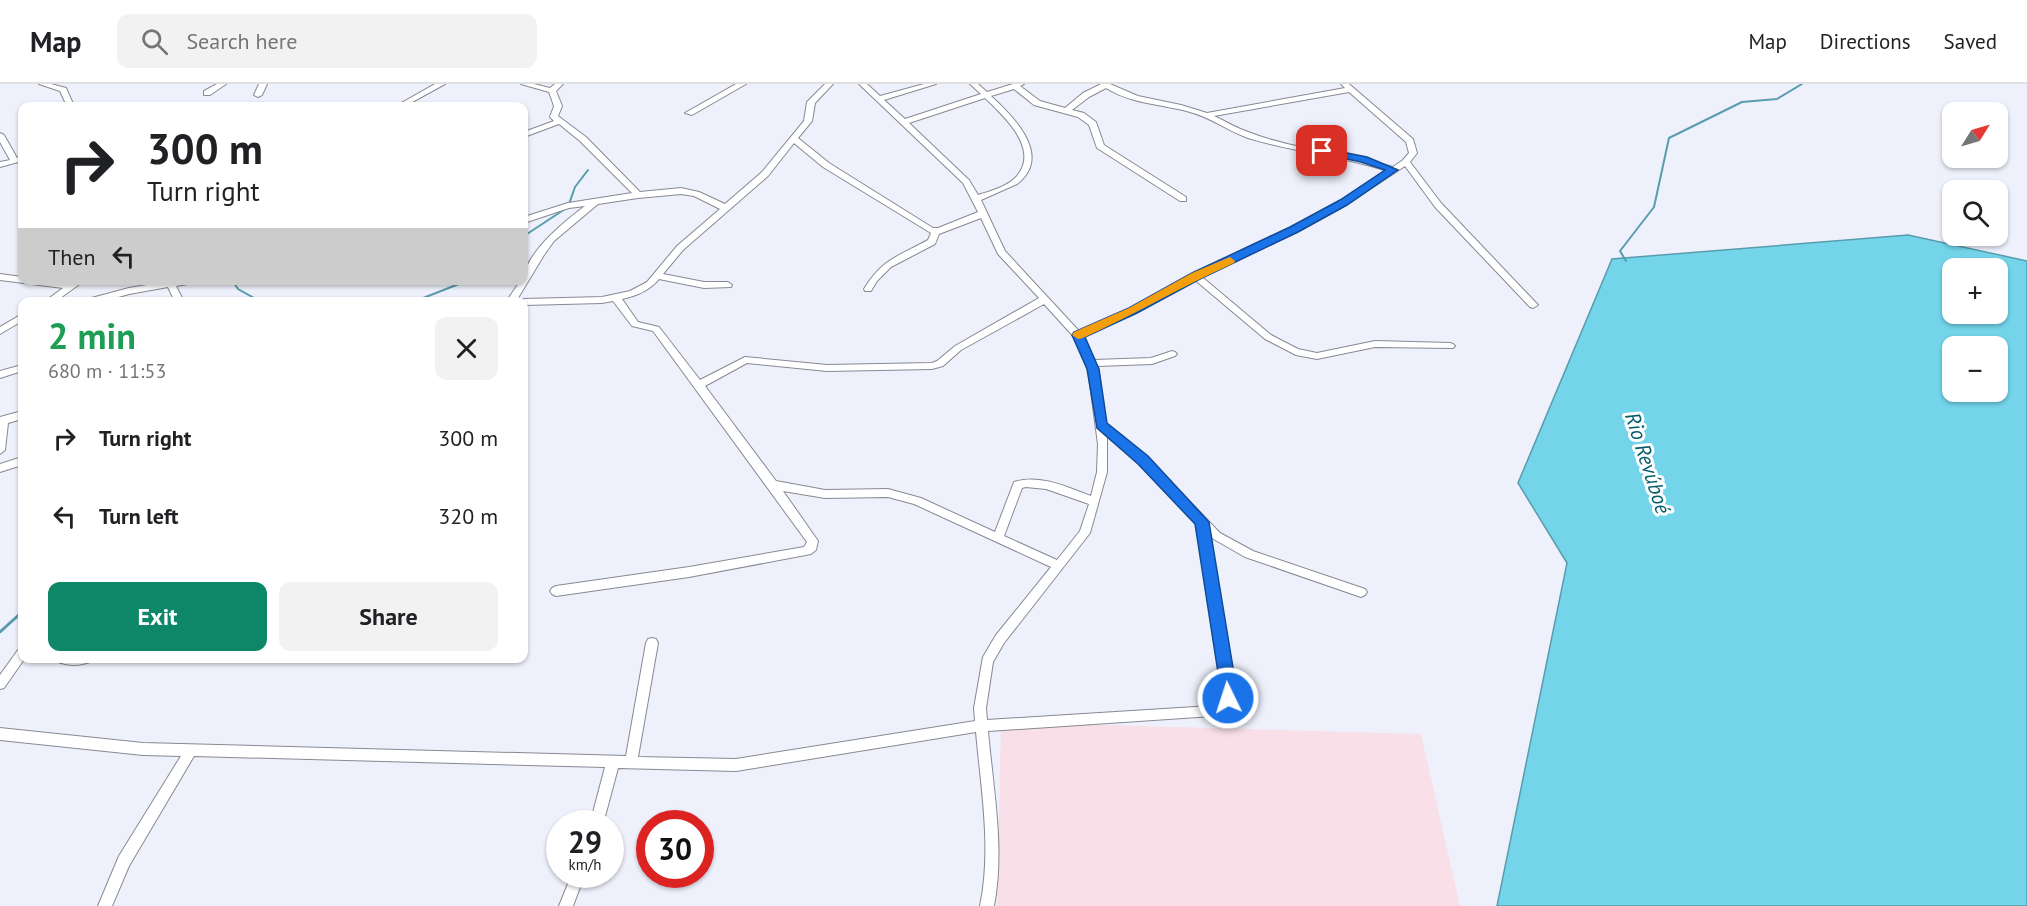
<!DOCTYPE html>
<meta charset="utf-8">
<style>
:root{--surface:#fff;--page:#f2f2f2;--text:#202124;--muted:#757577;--line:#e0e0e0;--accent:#0e8769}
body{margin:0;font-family:"PT Sans",sans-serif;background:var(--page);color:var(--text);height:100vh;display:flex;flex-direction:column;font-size:22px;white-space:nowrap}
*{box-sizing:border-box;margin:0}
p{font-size:20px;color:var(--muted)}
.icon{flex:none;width:33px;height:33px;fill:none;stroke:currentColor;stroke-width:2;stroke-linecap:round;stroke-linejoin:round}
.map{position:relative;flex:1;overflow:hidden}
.sheet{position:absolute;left:18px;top:213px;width:510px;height:366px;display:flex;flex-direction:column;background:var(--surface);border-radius:12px;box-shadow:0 2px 4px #0004}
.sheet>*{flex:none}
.banner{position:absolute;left:18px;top:18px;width:510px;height:183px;border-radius:12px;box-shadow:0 2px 4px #0004;background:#fff;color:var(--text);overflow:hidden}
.needle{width:39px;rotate:53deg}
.tools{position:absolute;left:1942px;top:18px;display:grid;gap:12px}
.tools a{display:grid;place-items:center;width:66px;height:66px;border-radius:12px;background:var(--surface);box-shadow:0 2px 4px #0004;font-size:30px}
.speed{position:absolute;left:546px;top:726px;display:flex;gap:12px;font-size:30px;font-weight:700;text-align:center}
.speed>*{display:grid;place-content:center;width:78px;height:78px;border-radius:50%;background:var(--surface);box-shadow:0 2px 4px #0004;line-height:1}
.speed small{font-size:15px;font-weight:400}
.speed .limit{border:9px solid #d22;background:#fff;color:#111}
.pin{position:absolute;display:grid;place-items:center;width:51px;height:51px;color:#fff;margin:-26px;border-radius:12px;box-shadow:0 3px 9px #0006}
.me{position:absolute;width:66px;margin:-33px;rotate:356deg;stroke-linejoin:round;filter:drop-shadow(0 0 4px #0008)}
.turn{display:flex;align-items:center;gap:21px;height:126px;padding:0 30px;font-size:27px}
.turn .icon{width:78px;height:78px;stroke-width:2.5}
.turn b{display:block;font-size:42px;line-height:51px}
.then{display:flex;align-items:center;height:57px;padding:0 30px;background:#0003;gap:12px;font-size:22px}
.round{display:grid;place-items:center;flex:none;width:63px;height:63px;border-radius:12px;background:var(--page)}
.headline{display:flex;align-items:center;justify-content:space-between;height:102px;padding:0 30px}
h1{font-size:36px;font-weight:700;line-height:45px;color:#1e9e55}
.primary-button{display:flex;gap:12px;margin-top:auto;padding:12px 30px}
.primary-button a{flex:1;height:69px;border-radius:12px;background:var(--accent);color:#fff;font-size:24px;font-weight:700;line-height:69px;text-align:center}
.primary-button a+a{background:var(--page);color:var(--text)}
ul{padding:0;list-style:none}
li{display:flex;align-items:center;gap:18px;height:78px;padding:0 30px}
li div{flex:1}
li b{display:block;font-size:22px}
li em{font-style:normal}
header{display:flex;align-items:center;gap:36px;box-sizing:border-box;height:84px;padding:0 30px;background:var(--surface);border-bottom:2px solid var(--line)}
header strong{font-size:28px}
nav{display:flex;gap:33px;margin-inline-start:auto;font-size:21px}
.search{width:420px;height:54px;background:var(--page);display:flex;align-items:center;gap:15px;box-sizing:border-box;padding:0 21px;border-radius:12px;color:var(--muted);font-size:22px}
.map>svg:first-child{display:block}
.industrial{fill:#f9dfe7}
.water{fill:#73d4ea;stroke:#589cad;stroke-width:1.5;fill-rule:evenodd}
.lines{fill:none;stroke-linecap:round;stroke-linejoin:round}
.stream-far1{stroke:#589cad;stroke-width:2}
.stream{stroke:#589cad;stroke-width:3}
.street-casing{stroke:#878993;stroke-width:2}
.street{fill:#fff;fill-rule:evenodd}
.route{fill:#1a73e8;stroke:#114b97;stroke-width:1.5}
.slow{fill:#f59e0b}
.labels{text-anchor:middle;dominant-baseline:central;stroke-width:6;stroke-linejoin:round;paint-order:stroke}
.water-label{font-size:21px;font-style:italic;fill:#035c6b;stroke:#fefefe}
</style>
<header>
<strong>Map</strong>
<div class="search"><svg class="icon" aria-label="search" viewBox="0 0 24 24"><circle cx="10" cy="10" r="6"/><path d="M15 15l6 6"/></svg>Search here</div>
<nav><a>Map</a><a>Directions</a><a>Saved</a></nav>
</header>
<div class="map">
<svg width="2027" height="822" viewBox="0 0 2027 822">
<rect width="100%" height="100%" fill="#eef1fc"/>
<!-- industrial -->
<path class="industrial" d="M1001 638 1421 650 1460 822H997Z"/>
<!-- water -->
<path class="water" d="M1908 151 2027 177V822H1497L1567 479 1518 399 1612 175ZM1953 184H1998V230H1953ZM1953 262H1998V308H1953Z"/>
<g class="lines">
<!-- stream-far1 -->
<path class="stream-far1" d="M524 152 568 123 575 103 588 86
M1626 177 1620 167 1654 123 1669 54 1742 18 1777 15 1802 0
M232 196 238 205 261 218
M413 218 469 196"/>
<!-- stream -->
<path class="stream" d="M0 548 22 528"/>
<defs>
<path id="street" d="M39 0H51L66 4 74 22H67L60 7Z
M217 0H226L210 11H204V7Z
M259 0H267L262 11 258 13 254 11Z
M435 0H445L405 22H396Z
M521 0H534L550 4 555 0H563L556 7 562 22 558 32 586 53 640 108 681 104 699 108 725 120 762 88 804 37 807 18 825 0H833L815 19 812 37 798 54 829 79 933 144H938L978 128 963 99 859 0H867L880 12 924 0H936L884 16 905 35 981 10 970 0H978L987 8 1013 0H1024L1020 2 1040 17 1065 24 1083 9 1101 0H1110L1138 12 1181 21 1207 29 1345 4 1341 0H1349L1413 55 1417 69 1410 78 1441 119 1538 221 1533 224 1530 223 1435 123 1405 82 1346 121 1297 148 1202 193 1271 251 1298 265 1317 269 1375 257 1450 259 1453 260 1455 262 1453 264 1375 263 1317 275 1296 271 1265 255 1195 196 1136 229 1083 252 1094 276 1151 274 1172 267 1175 268 1177 270 1175 272 1152 280 1097 282 1105 339 1147 373 1220 449 1253 467 1365 505 1367 508 1365 511 1361 513 1245 473 1210 453 1235 608 1228 623 1213 632 988 647C993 704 1005 765 994 822H980C992 766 981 705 976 648L736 687 618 684 603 740H590L605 683 194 672 129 782 112 822H98L119 772 181 672 143 671 0 656V644L143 659 626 672 646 559 648 555 652 554 656 555 658 559 638 673 736 675 975 637 974 624 983 573 996 551 1051 483 914 420 888 413 825 414 783 407 818 457 816 466 811 470 689 493 556 512 552 510 550 507 552 504 556 502 689 483 804 463 807 458 653 247 632 242 613 217 602 219 524 221V218H520L524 215 602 213 630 207 647 198 677 162 720 125 694 112 681 110 638 114 598 120 554 157 544 171 518 214 515 218H506L521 196H524C524 170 565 137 585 122L569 124 524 139V133L568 119 632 109 580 57 559 40 524 53V48L554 37 550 33 554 22 549 8ZM1106 4C1131 20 1162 20 1190 28 1210 33 1228 47 1248 54 1294 68 1342 72 1387 87L1340 117 1291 144 1193 190 1130 225 1079 247 1005 167 981 116 1017 100C1053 72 1014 33 991 12L1014 5 1034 21 1078 33 1089 41 1097 64 1180 117H1186V113L1104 61 1096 38 1084 29 1072 26 1089 13ZM1349 8 1406 58 1409 69 1403 76 1393 83C1345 68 1294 66 1248 48 1236 44 1225 37 1214 32ZM985 14C1004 32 1041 66 1016 93 1007 103 990 107 978 111L969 96 909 39ZM794 59 823 83 931 149 928 156C899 172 882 175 864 205L865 207H871L877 197 891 183 935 160 939 150 981 134 998 170 1039 214 955 262 937 277 932 279 827 281 745 273 700 296 659 243 638 238 622 215C636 212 649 207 659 195L704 204 731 203 732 201 728 198H704L663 190 683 166 768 92ZM1044 220 1074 253 1088 285 1098 360 1097 388 1091 412C1067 403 1040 390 1014 398L995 448 921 414 888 405 825 406 776 397 705 302 747 279 827 287 932 285 943 282 961 266ZM1107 352 1139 379 1197 439 1223 608 1220 615 1211 622 987 636 986 624 993 578 1004 559 1090 449 1107 388ZM1026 403 1046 405 1089 420 1080 447 1057 476 1004 452 1022 404Z
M736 0H746L692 31 685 29Z
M0 49 4 51 17 74 22 73V77L0 83V78L10 76 0 58Z
M0 190 22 193V196H52L70 199 74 196H85L55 218H44L63 204 0 196Z
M165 196H198L194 199 176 202 184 218H175L168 203 129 210 101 218H83L84 216 129 204 165 198Z
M22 230V237L0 250V243Z
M22 281V287L0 294V287Z
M22 327V335L8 339 5 366 0 370V333Z
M22 373V381L0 388V380Z
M22 565V574H25L4 604 0 605V591L18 566Z
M56 574H92L90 578C78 582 70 582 58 578Z
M572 790H585L573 822H559Z"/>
</defs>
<!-- street casing -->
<use href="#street" class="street-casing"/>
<!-- street -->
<use href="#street" class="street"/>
</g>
<!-- route -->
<path class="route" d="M1322 64 1367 73 1398 86 1347 121 1298 148 1200 195 1137 229 1085 253 1099 285 1107 339 1148 372 1209 438 1237 608 1233 618 1228 621 1222 618 1220 614 1221 608 1195 440 1138 380 1097 344 1087 285 1072 251 1074 248 1129 224 1192 189 1290 143 1340 116 1385 86 1361 78 1318 69 1317 67Z"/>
<!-- slow -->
<path class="slow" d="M1230 173 1235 177 1234 179C1182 202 1134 231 1083 254L1078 255 1072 251 1074 248 1129 224 1192 189Z"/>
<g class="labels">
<!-- water labels -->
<g class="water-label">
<text transform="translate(1648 379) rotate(72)">Rio Revúboé</text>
</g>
</g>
</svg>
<div class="tools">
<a><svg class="needle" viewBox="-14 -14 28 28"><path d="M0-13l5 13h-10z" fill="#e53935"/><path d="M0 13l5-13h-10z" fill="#757577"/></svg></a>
<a><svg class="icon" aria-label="search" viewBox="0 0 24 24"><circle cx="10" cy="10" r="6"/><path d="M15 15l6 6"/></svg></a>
<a>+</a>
<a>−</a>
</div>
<div class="speed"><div>29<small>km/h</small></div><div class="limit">30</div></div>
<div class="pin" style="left:1322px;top:67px;background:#d93025"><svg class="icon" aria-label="arrive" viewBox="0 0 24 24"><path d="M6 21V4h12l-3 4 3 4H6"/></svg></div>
<svg class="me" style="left:1228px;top:614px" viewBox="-20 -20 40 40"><circle r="17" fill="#1a73e8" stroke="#fff" stroke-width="3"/><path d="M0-11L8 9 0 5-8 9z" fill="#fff"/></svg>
<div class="banner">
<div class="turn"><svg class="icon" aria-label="right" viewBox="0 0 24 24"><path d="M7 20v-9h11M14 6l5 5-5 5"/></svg><div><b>300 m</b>Turn right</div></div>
<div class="then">Then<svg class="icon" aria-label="left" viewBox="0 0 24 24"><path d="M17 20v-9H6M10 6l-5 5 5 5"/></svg></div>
</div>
<section class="sheet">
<div class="headline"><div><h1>2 min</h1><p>680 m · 11:53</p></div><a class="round"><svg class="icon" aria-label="close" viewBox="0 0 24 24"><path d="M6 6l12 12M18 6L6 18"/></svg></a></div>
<ul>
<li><svg class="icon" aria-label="right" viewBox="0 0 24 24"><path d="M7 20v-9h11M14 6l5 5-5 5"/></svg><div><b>Turn right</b></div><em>300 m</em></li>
<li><svg class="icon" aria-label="left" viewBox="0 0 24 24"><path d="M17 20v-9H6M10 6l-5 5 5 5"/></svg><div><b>Turn left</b></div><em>320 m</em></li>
</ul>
<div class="primary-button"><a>Exit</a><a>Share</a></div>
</section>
</div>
